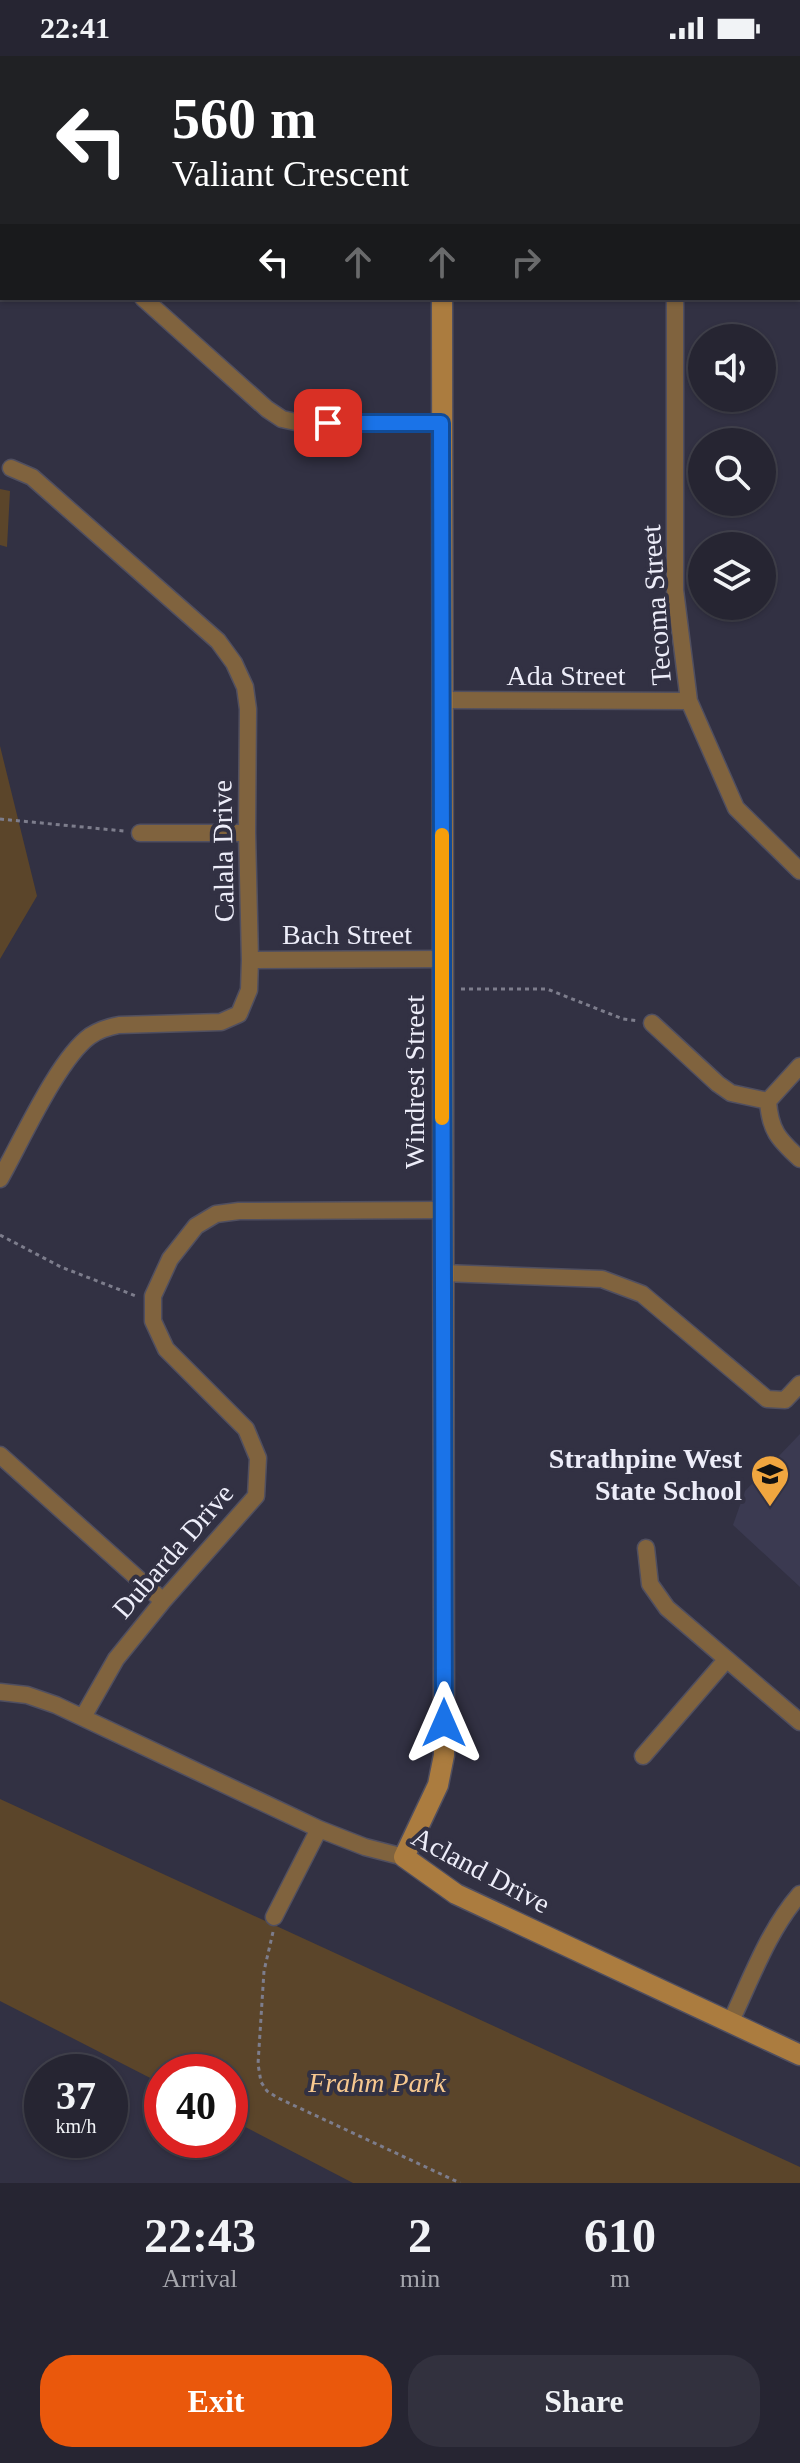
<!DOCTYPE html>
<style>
:root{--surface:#262532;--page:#32313e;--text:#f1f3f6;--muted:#a4a5ac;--line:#42424d;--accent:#ea580c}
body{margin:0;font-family:Georgia,serif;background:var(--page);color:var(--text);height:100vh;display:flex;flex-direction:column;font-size:30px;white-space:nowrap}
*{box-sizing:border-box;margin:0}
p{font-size:26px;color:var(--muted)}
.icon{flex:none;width:44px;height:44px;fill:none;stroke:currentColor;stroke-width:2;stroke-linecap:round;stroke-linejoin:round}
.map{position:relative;height:2127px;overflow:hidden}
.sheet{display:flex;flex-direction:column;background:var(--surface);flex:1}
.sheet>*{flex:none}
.banner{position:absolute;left:0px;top:0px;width:800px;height:244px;box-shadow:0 2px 6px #0004,0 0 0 2px var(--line);background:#202124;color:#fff;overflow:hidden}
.fabs{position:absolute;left:688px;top:268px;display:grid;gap:16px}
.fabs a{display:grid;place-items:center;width:88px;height:88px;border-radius:50%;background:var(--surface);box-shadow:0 2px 6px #0004,0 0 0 2px var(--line);font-size:40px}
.speed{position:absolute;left:24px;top:1998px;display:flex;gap:16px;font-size:40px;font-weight:700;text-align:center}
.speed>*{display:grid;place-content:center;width:104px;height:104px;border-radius:50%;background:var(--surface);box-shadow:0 2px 6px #0004,0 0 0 2px var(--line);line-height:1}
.speed small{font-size:20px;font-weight:400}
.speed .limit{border:12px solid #d22;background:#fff;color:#111}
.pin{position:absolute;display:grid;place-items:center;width:68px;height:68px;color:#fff;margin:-34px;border-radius:16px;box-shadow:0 4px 12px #0006}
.me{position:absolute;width:88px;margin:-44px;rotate:0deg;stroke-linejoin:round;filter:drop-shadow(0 0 6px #0008)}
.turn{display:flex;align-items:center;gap:28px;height:168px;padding:0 40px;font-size:36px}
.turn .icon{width:104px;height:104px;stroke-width:2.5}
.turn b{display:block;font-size:56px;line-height:68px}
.lanes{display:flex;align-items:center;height:76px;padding:0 40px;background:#0003;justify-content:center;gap:40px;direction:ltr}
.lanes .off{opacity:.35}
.eta{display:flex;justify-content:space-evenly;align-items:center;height:136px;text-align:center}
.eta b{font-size:48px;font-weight:700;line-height:56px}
.cta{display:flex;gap:16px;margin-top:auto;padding:16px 40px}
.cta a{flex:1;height:92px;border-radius:32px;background:var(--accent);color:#fff;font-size:32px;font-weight:700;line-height:92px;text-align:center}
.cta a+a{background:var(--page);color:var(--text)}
.status{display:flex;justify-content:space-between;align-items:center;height:56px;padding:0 40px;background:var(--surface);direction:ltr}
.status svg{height:22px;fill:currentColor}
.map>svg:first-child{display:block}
.built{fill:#3b3a51}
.green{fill:#5b452a}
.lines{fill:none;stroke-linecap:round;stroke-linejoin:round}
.street-casing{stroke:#504f60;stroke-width:19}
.secondary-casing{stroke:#504f60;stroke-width:23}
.path{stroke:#7d7d8c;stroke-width:3;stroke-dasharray:4 4;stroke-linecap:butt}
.street{stroke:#80633e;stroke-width:16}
.secondary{stroke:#ab7c3f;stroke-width:20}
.route-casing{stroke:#114b97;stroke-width:20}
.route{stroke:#1a73e8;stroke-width:14}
.slow{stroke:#f59e0b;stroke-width:14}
.labels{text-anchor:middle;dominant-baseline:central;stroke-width:8;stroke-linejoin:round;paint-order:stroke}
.street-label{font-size:28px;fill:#ededf9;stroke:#323143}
.poi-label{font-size:28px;font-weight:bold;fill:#ededf9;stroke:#323143;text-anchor:end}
.park-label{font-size:28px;font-style:italic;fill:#f7c88f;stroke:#323143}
</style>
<div class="status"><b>22:41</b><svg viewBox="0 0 49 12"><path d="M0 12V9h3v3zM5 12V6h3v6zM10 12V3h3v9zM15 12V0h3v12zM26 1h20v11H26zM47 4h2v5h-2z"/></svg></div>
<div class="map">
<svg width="800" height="2127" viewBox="0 0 800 2127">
<rect width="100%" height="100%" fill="#323143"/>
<!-- built -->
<path class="built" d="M800 1378V1531L733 1469 745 1435Z"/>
<!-- green -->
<path class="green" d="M0 433 10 435 7 491 0 489Z
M0 690 37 840 0 903Z
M0 1743 800 2111V2127H353L230 2063V2016H162V2028L0 1945Z"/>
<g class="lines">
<defs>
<path id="street" d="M215 0V2
M798 87H800
M0 116 2 118
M143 242 267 353 282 363 300 367H441
M675 242V534L689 645 736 752 800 815
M442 644 689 645
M140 777H247
M250 904 443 903
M652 967 718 1028 731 1037 768 1045
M768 1045C770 1074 778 1083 800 1103
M768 1045 800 1010
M0 1123C21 1086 58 1003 90 980 99 974 108 971 119 969L221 966 239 958 249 934 250 904 247 777 248 653 245 631 234 607 218 585 32 421 11 412
M443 1217 602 1223 642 1238 767 1343 785 1344 800 1328
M0 1399 163 1545
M646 1492 650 1528 667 1552 800 1666
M0 1636 27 1639 56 1649 319 1773 365 1791 404 1801
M83 1661 116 1603 163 1545 256 1440 258 1402 246 1373 166 1293 153 1265V1240L170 1203 196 1170 216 1158 239 1155 442 1154
M643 1700 726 1604
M274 1861 319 1773
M731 1965C752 1921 768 1875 800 1838"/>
<path id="secondary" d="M441 0V2
M442 242 444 1699 438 1729 404 1801 456 1838 800 1999"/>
</defs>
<!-- street casing -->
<use href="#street" class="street-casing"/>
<!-- secondary casing -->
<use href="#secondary" class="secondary-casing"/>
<!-- path -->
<path class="path" d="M0 763 124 775
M461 933H547L623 963 639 965
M0 1179 61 1211 136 1240
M273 1876 264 1915 258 2008 261 2026 267 2035 278 2042 460 2127"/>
<!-- street -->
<use href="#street" class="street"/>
<!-- secondary -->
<use href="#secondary" class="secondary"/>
</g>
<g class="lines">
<defs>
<path id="route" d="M328 367H441L444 1667"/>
</defs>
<!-- route casing -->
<use href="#route" class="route-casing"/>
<!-- route -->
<use href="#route" class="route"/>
<!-- slow -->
<path class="slow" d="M442 779V1062"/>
</g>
<!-- icons -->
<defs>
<symbol id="school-pin" viewBox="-11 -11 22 30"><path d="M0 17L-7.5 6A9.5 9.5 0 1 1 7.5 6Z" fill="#f0a63f" stroke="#323143"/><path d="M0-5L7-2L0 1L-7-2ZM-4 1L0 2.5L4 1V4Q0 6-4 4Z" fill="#111"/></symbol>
</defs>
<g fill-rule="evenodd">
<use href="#school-pin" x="748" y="1396" width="44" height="60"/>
</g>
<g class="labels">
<!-- street labels -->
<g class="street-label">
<text transform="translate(656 549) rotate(-94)">Tecoma Street</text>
<text x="566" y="619">Ada Street</text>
<text transform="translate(223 795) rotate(-91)">Calala Drive</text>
<text x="347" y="878">Bach Street</text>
<text transform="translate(414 1026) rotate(-90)">Windrest Street</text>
<text transform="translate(173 1495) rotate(-49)">Dubarda Drive</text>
<text transform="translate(481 1814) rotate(28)">Acland Drive</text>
</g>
<!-- poi labels -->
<g class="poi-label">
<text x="742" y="1402">Strathpine West<tspan x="742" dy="32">State School</tspan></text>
</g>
<!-- park labels -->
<g class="park-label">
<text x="377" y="2026">Frahm Park</text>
</g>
</g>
</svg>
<div class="fabs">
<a><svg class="icon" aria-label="sound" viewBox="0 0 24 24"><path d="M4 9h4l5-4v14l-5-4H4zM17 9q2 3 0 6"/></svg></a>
<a><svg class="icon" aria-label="search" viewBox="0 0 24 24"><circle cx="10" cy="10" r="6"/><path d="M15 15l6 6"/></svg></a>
<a><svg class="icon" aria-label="layers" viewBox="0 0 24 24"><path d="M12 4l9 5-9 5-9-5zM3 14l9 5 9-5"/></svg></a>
</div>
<div class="speed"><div>37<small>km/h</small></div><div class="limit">40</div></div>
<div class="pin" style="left:328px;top:367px;background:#d93025"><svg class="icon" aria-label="arrive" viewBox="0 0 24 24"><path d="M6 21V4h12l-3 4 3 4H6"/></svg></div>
<svg class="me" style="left:444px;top:1667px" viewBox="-20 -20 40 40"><path d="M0-17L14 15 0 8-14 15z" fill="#1a73e8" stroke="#fff" stroke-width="4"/></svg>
<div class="banner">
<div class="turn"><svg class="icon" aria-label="left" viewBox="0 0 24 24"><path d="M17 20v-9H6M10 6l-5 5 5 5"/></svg><div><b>560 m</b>Valiant Crescent</div></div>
<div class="lanes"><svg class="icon" aria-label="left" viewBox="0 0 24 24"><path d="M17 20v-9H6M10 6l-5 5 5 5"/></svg><svg class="icon off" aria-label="ahead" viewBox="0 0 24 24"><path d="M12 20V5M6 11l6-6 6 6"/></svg><svg class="icon off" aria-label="ahead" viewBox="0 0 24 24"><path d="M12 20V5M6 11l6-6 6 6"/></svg><svg class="icon off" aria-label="right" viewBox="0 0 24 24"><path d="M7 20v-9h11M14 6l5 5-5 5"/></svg></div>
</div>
</div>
<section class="sheet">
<div class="eta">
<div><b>22:43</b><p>Arrival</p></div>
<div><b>2</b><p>min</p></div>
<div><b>610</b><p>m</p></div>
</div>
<div class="cta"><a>Exit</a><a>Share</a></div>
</section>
